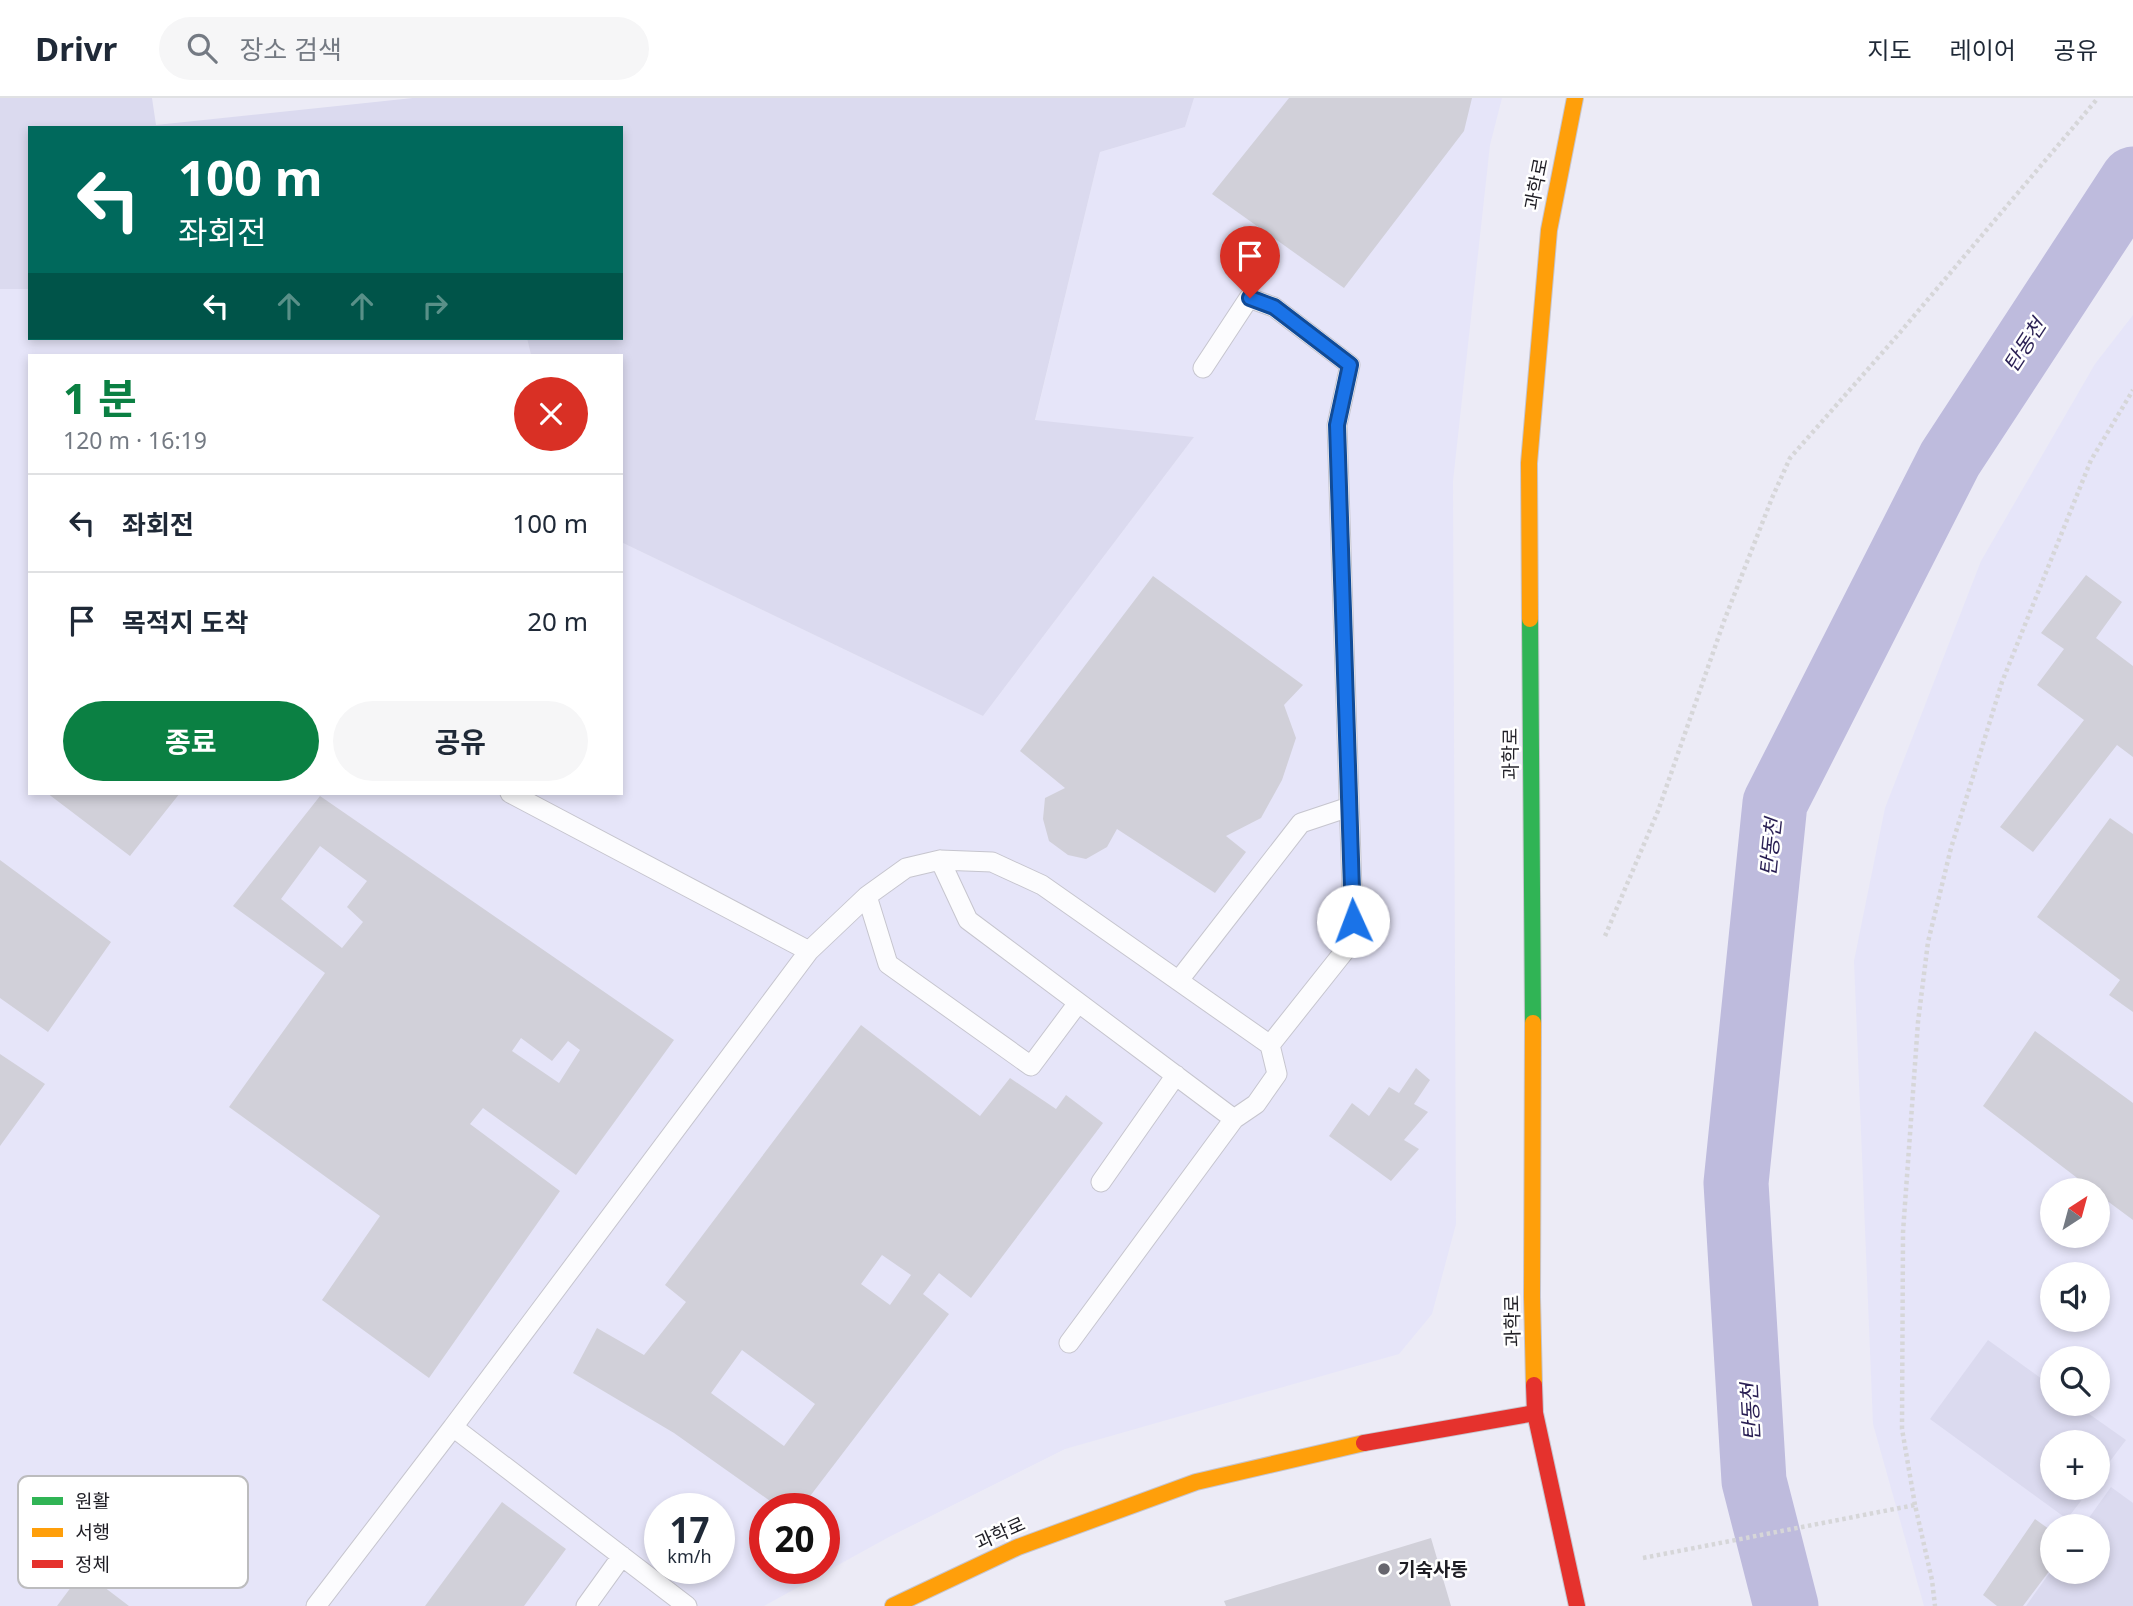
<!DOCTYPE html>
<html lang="ko">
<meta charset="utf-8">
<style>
:root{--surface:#fff;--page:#f6f6f7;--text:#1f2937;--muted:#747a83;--line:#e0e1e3;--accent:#0b8043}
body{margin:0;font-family:"Noto Sans","Noto Sans KR",sans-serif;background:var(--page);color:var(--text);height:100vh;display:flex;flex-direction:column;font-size:26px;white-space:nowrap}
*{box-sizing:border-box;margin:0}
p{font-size:23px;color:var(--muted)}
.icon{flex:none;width:38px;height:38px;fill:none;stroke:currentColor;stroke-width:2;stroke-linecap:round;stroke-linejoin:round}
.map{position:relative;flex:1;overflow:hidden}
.sheet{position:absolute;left:28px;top:256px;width:595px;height:441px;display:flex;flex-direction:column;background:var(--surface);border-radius:0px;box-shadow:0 4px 10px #0003}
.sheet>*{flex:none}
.hud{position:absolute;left:28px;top:28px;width:595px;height:214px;border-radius:0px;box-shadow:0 4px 10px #0003;background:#00695c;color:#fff;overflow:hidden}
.needle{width:46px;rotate:36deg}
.fabs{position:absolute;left:2040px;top:1080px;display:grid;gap:14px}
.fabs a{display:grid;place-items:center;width:70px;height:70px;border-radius:50%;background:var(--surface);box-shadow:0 4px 10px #0003;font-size:35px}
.speed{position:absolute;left:644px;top:1395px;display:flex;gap:14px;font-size:35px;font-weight:700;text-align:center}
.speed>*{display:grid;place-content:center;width:91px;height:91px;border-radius:50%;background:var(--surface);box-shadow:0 4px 10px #0003;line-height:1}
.speed small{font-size:18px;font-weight:400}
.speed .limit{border:10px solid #d22;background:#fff;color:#111}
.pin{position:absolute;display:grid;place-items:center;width:60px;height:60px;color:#fff;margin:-72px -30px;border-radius:50% 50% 50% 0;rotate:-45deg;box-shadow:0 0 7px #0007}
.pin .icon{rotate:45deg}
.me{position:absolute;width:77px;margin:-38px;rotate:358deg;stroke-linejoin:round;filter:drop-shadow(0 0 5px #0008)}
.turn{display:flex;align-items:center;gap:24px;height:147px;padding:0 35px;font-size:32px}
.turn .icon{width:91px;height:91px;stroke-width:2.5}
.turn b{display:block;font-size:49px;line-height:60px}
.lanes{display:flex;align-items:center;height:66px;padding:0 35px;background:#0003;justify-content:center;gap:35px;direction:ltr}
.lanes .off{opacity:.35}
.round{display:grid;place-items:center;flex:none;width:74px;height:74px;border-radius:37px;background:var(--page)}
.overview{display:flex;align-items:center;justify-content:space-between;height:119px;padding:0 35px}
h1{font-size:42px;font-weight:700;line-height:52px;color:var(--accent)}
.button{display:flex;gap:14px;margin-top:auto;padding:14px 35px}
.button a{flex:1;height:80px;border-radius:42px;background:var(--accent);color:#fff;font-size:28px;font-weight:700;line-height:80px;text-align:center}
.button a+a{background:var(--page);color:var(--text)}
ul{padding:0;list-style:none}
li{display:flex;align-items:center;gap:21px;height:98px;padding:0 35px;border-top:2px solid var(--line)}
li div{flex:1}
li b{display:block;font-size:26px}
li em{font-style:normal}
header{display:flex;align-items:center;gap:42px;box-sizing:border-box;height:98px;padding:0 35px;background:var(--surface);border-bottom:2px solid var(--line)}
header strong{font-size:33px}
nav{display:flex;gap:38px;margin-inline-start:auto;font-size:24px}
.search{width:490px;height:63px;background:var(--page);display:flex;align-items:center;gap:18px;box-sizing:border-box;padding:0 24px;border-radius:38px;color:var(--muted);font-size:26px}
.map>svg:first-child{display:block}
.built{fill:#e6e5f9;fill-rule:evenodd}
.green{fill:#dbdaef}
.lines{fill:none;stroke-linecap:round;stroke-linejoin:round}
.river{stroke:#bebbdd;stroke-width:65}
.building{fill:#d1d0d9;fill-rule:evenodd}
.lane-casing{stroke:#c6c5ce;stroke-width:21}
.fast-casing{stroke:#c6c5ce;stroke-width:18}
.slow-casing{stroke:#c6c5ce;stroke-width:18}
.jam-casing{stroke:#c6c5ce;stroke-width:18}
.path{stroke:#d6d6d8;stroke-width:4.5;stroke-dasharray:3.5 3.5;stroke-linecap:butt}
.lane{stroke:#fcfcfe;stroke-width:19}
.fast{stroke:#30b455;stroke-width:16}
.slow{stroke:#ff9f0a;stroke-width:16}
.jam{stroke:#e5322d;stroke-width:16}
.route-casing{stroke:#114b97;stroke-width:18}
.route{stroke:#1a73e8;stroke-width:12}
.poi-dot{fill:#67666e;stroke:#fff;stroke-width:2.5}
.labels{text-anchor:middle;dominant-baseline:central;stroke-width:5;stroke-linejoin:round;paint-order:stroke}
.street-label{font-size:19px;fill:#1f1e25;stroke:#fff}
.poi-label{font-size:19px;font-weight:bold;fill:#1f1e25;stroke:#fff;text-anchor:start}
.water-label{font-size:21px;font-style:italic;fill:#291f53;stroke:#fff}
.key{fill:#fff;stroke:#bcbcbe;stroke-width:2}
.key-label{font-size:19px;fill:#1f1e25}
</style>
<header>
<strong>Drivr</strong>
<div class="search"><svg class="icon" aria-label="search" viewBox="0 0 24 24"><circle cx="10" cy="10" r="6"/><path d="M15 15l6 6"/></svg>장소 검색</div>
<nav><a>지도</a><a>레이어</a><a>공유</a></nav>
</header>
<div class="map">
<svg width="2133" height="1508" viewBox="0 0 2133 1508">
<rect width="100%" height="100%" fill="#ecebf6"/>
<!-- built -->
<path class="built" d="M1194 0H1502L1490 47 1453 383 1456 1126 1432 1216 1399 1256 1065 1351 887 1440 764 1508H0V191H30V240H527L531 257H30V695H621V444L983 618 1194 339 1035 323 1100 54 1185 29ZM660 1410H719V1470H660ZM765 1410H824V1470H765Z
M2133 217V1508H1924L1873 1326 1854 863 1885 710 1981 463 2095 266ZM2053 1092H2098V1138H2053ZM2053 1176H2098V1222H2053ZM2053 1260H2098V1306H2053ZM2053 1344H2098V1390H2053ZM2053 1428H2098V1474H2053Z"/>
<!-- green -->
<path class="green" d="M0 0H152L156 27 413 0H1194L1185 29 1100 54 1035 322 1194 339 983 618 621 444V257H531L527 240H621V30H30V191H0Z
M1988 1242 2053 1289V1306H2075L2126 1342 2098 1379V1344H2053V1390H2091L2067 1421 1930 1321Z
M2111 1389 2133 1405V1508H2026L2053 1470V1474H2098V1428H2083Z"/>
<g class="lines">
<!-- river -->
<path class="river" d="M1786 1508 1754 1383 1736 1085 1775 705 1950 361 2133 81"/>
</g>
<!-- building -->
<path class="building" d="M1289 0H1472L1464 33 1344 190 1212 96Z
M2086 477 2122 504 2096 540 2133 568V659L2117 647 2033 754 2000 729 2084 622 2037 587 2064 551 2041 535Z
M1153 478 1303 587 1284 607 1296 640 1282 682 1261 720 1226 738 1246 754 1215 795 1117 731 1107 749 1086 761 1068 757 1049 743 1043 721 1045 700 1065 690 1020 653Z
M47 695H180L130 758Z
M320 698 674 942 576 1077 483 1010 470 1026 560 1093 429 1280 322 1202 380 1118 229 1009 325 875 233 808ZM320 748 367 783 347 809 363 824 342 850 281 801ZM521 940 552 963 568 943 580 952 559 985 512 953Z
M2110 720 2133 736V914L2109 897 2120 882 2037 819Z
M0 762 111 844 48 934 0 900Z
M861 927 980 1018 1010 980 1056 1011 1066 997 1103 1025 971 1200 939 1175 923 1196 949 1216 801 1410H780L674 1335 573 1275 597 1230 644 1257 686 1204 665 1187ZM882 1157 911 1177 890 1207 861 1186ZM742 1252 815 1306 784 1348 711 1295Z
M2035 933 2133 1005V1122L2098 1096V1092H2093L1983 1008Z
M0 956 45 986 0 1048Z
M1416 970 1430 982 1414 1006 1428 1014 1404 1042 1419 1051 1391 1083 1329 1038 1352 1005 1369 1018 1389 989 1399 995Z
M502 1404 566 1451 524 1508H425Z
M2035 1421 2053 1434V1468L2023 1508H1997L1983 1497Z
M1431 1440 1451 1508H1226L1224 1503Z
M83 1473 129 1508H57Z"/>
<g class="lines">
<defs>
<path id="lane" d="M510 695 809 853 867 798
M940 762 968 822 1234 1021
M1179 882 1301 725 1349 709
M1078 905 1031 968 888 866 867 798 906 770 940 762 992 764 1042 787 1270 947
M1101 1084 1176 977
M1069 1245 1234 1021 1256 1006 1277 976 1270 947 1347 850 1353 823 1337 327 1350 267 1274 209 1249 200 1203 270
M453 1329 809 853
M316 1508 453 1329 687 1508
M586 1508 622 1458"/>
<path id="fast" d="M1530 521 1533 925"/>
<path id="slow" d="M1530 521 1529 365 1549 132 1575 0
M1533 925 1532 1199 1534 1287
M893 1508 1018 1449 1196 1384 1364 1345"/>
<path id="jam" d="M1534 1287 1535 1315 1577 1508
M1364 1345 1535 1315"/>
</defs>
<!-- lane casing -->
<use href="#lane" class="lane-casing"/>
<!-- fast casing -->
<use href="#fast" class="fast-casing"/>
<!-- slow casing -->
<use href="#slow" class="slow-casing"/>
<!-- jam casing -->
<use href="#jam" class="jam-casing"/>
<!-- path -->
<path class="path" d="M1605 838 1658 713 1724 523 1772 400 1790 360 1897 238 2098 0
M1915 1407 1902 1331 1903 1134 1918 924 1928 844 1951 750 2002 584 2091 362 2133 292
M1643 1460 1915 1407 1932 1482 1935 1508"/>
<!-- lane -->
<use href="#lane" class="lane"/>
<!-- fast -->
<use href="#fast" class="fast"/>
<!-- slow -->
<use href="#slow" class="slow"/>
<!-- jam -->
<use href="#jam" class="jam"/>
</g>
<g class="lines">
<defs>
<path id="route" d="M1250 200 1274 209 1350 267 1337 327 1353 823"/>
</defs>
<!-- route casing -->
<use href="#route" class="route-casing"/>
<!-- route -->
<use href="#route" class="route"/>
</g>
<!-- markers -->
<circle class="poi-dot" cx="1384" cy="1471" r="7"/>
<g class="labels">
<!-- street labels -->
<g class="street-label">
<text transform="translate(1536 86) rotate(-79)">과학로</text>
<text transform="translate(1510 656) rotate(-90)">과학로</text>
<text transform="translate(1512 1223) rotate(-91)">과학로</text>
<text transform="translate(1000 1435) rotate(-24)">과학로</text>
</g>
<!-- poi labels -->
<g class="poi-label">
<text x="1398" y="1471">기숙사동</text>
</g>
<!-- water labels -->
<g class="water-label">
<text transform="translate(2024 247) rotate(-57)">탄동천</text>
<text transform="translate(1770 749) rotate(-84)">탄동천</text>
<text transform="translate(1750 1314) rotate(-93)">탄동천</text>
</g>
</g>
<!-- legend -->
<rect x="18" y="1378" width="230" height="112" rx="10" class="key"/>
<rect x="32" y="1399" width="31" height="8" fill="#30b455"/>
<rect x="32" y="1430" width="31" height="9" fill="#ff9f0a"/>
<rect x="32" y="1462" width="31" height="8" fill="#e5322d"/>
<g class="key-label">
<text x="75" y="1410">원활</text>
<text x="75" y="1441">서행</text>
<text x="75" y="1473">정체</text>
</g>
</svg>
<div class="fabs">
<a><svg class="needle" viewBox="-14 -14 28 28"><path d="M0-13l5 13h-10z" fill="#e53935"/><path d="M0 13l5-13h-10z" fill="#747a83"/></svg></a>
<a><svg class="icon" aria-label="sound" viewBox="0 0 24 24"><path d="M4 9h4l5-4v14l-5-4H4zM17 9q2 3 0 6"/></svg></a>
<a><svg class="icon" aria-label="search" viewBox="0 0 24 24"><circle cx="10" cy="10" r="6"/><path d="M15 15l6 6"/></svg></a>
<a>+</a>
<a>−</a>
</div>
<div class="speed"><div>17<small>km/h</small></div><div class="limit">20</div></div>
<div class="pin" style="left:1250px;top:200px;background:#d93025"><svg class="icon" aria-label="arrive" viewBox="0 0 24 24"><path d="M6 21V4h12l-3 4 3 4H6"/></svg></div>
<svg class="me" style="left:1353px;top:823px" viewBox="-20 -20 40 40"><circle r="19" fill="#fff"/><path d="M0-13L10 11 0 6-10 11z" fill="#1a73e8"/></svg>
<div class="hud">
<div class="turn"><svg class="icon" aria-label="left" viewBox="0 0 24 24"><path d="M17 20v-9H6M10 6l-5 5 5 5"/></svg><div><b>100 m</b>좌회전</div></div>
<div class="lanes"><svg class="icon" aria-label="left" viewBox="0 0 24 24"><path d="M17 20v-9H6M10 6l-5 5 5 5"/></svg><svg class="icon off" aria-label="ahead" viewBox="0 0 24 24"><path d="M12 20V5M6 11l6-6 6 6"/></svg><svg class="icon off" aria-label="ahead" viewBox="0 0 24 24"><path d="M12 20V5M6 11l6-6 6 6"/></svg><svg class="icon off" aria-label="right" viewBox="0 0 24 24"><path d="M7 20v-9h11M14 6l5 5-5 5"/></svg></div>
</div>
<section class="sheet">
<div class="overview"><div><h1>1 분</h1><p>120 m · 16:19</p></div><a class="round" style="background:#d93025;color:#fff"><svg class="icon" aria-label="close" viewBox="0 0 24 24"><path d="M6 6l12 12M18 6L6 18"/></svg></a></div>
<ul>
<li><svg class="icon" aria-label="left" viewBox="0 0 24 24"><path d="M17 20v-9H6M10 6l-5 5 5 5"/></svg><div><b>좌회전</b></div><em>100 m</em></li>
<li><svg class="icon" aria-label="arrive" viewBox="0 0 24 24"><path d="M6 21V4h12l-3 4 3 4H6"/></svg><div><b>목적지 도착</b></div><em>20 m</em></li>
</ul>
<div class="button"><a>종료</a><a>공유</a></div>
</section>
</div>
